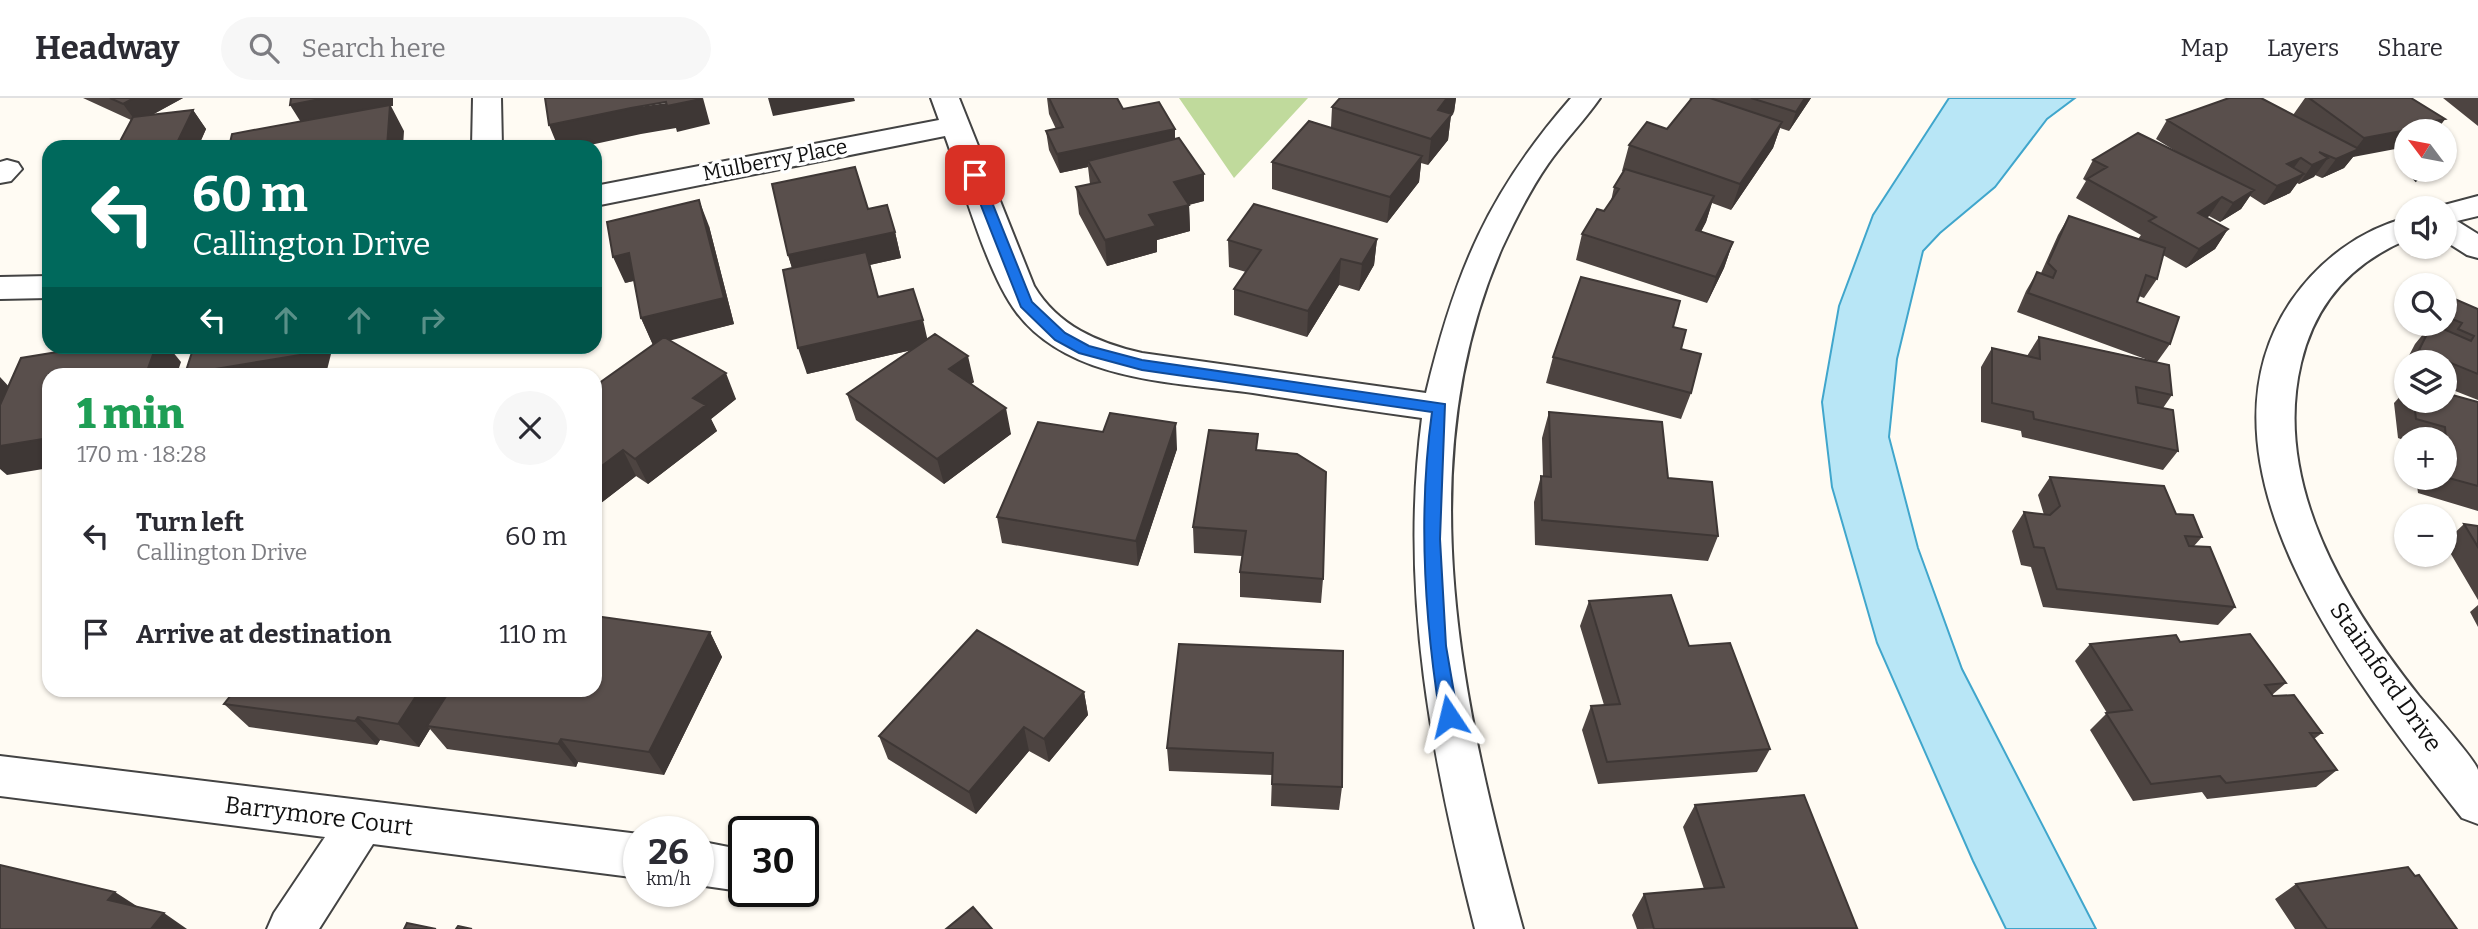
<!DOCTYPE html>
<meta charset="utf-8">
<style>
:root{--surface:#fff;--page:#f7f7f7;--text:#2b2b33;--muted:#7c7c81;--line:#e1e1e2}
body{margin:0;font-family:Bitter,serif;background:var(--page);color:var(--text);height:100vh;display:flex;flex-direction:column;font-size:26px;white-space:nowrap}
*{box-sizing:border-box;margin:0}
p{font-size:23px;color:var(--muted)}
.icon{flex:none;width:38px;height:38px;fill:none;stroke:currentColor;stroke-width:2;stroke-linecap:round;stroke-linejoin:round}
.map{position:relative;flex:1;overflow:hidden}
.sheet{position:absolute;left:42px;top:270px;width:560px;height:329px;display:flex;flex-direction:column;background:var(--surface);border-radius:21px;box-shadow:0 2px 5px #0004}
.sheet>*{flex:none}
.hud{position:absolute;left:42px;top:42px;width:560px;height:214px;border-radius:21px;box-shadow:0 2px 5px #0004;background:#00695c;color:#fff;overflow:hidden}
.needle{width:46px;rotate:302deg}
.controls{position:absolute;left:2394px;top:21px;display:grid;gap:14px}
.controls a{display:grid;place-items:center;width:63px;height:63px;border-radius:50%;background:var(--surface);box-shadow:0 2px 5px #0004;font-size:35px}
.speed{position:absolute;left:623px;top:718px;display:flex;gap:14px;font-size:35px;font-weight:700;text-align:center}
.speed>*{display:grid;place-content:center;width:91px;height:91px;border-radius:50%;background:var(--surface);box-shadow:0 2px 5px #0004;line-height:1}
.speed small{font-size:18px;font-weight:400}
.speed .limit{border:4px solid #111;border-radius:10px;background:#fff;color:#111}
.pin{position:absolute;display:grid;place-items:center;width:60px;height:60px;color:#fff;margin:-30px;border-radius:14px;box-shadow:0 4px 10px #0006}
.me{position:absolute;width:77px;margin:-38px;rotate:350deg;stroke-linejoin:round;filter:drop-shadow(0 0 5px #0008)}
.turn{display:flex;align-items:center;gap:24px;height:147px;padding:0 35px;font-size:32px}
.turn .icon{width:91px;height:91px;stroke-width:2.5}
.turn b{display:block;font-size:49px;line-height:60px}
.lanes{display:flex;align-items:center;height:66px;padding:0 35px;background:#0003;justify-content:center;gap:35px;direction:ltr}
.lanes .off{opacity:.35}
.round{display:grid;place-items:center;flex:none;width:74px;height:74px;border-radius:37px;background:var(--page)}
.overview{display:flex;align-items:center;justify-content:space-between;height:119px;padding:0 35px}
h1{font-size:42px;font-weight:800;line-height:52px;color:#1e9e55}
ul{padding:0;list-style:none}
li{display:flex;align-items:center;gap:21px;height:98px;padding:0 35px}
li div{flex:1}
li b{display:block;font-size:26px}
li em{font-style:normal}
header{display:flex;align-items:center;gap:42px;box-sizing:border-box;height:98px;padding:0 35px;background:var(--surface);border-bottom:2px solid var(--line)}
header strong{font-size:33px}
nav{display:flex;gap:38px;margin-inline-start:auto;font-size:24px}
.search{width:490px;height:63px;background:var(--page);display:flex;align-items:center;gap:18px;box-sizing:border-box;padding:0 24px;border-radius:38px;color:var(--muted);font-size:26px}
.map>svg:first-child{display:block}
.forest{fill:#c0da9c}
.water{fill:#b8e6f6;stroke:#40a6cc;stroke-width:2}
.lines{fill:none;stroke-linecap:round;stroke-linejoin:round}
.street-casing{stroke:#434343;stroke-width:4}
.path{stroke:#323232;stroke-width:3.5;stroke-dasharray:6 2.5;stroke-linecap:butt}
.street{fill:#fff;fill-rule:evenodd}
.wall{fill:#4d4441}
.shaded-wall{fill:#3e3735}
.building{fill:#594f4c;stroke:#3e3735;stroke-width:2}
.route{fill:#1a73e8;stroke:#114b97;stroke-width:2}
.labels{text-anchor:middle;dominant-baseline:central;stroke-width:7;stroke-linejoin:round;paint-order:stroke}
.far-street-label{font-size:21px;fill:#101010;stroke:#fff}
.street-label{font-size:24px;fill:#101010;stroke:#fff}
</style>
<header>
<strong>Headway</strong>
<div class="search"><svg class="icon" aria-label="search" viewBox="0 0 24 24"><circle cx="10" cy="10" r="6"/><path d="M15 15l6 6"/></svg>Search here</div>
<nav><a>Map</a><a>Layers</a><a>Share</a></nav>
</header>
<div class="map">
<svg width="2478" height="831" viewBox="0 0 2478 831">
<rect width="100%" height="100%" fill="#fffbf3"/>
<!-- forest -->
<path class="forest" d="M1179 0H1308L1234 80Z"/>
<!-- water -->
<path class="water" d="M1949 0H2075L2047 21 1995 89 1940 135 1923 153 1897 261 1889 339 1918 450 1962 571 2096 831H2006L1973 763 1877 545 1832 389 1822 304 1839 208 1873 117Z"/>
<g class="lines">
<defs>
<path id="street" d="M473 0H501L502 49H472Z
M931 0H959L1034 188C1058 228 1098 245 1142 255L1426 295C1455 174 1488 95 1571 0H1600C1584 23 1564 43 1548 66 1530 92 1515 122 1502 150 1407 367 1463 613 1523 831H1475C1432 662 1399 495 1422 320 1366 312 1310 304 1253 295 1175 284 1070 284 1017 215 987 176 963 87 945 38L595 108V88L939 22Z
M7 62 18 65 22 71 11 83 0 85V64Z
M2478 98V118L2457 123 2478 136V160L2467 157 2445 143V110H2433Z
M2406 120V142C2350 166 2315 206 2301 265 2272 386 2346 506 2419 598 2430 611 2475 661 2478 672 2478 688 2478 710 2478 726L2462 720C2362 593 2179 367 2292 202 2319 163 2360 132 2406 120Z
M49 178V200L0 201V179Z
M0 658 639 736V780L373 746 319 831H267L274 815 325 739 0 698Z
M698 743 744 752V788L733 792 698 787Z"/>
</defs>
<!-- street casing -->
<use href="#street" class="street-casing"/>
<!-- path -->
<path class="path" d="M2445 44 2447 42
M2406 60 2401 66 2417 83"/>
<!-- street -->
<use href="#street" class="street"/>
</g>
<!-- wall -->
<path class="wall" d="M83 0H183L152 17 193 12 206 31 198 49H117L131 22Z
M1047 0H1117L1123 11 1175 41 1204 103 1189 107 1190 133 1157 142V154L1107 168 1079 116 1076 89 1090 86 1088 69 1060 75 1049 52 1046 33 1056 31 1049 16Z
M1340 0H1456L1454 14 1451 17 1448 42 1428 67 1421 65 1419 84 1387 125 1272 91V64L1331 29 1332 9Z
M1689 0H1811L1789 33 1780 30 1773 50 1731 112 1712 105 1706 124 1701 134 1733 144 1724 170 1707 205 1576 162 1582 136 1604 113 1611 103 1614 89 1624 74 1622 73 1629 47 1667 31 1691 1Z
M2305 0H2411L2445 21 2436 33H2406L2353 59 2344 70 2322 80 2315 77 2299 86 2297 85 2290 95 2264 107 2250 98 2241 111 2220 124 2209 118 2207 120 2228 131 2215 151 2186 170 2163 157 2157 181 2144 200 2139 198 2137 204 2170 246 2157 264 2172 297 2163 310 2178 353 2163 372 2022 339 2021 333 1981 324V269L1992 250 2027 258 2039 239 2148 262 2017 214 2026 193 2037 174 2041 175 2058 137 2069 118 2138 141 2141 137 2076 100 2086 83 2083 81 2093 62 2177 54 2156 41 2167 22 2293 17Z
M2443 0H2478V28Z
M868 111 895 134 901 160 870 167 878 199 974 284 971 286 1011 336 944 386 856 322 847 296 912 252 807 276 792 170 788 157Z
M709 128 734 226 669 242 736 301 711 321 717 333 648 386 636 378 601 405 595 401V288L654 246 653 247 641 220 634 183 625 185Z
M1377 141 1374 167 1359 193 1339 187 1307 239 1234 217V191L1246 174 1229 169 1228 142Z
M2450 199 2478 211V302L2445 289V264H2406V273L2402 271 2415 246 2424 235 2429 226H2445V205Z
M1673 229 1691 295 1681 321 1546 285 1553 259Z
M2406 292V303L2478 304V413L2418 395 2416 380H2445V341H2406V343L2398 340 2394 305Z
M1549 314 1668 380 1718 438 1708 463 1535 447 1534 404 1541 378 1543 379 1542 340Z
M1103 334 1177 351 1138 468 1002 445 997 419Z
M1258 352 1323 481 1321 505 1240 499V474L1242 458 1194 455 1193 429Z
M2050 379 2176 416 2202 439 2194 448 2235 509 2218 527 2043 509 2031 469 2021 467 2012 433 2024 414 2044 417 2038 397Z
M2464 426 2478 428V502L2445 446V444Z
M1589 503 1689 548 1770 651 1757 674 1598 686 1582 632 1591 608 1604 607 1580 528Z
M2478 507V529L2470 514Z
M710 534 722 559 664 677 578 664 576 669 447 651 430 631 419 649 380 642 377 647 249 629 224 606Z
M2180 544 2286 585 2272 597 2322 635 2314 641 2337 672 2316 689 2207 701 2202 694 2133 703 2090 632 2107 615 2075 563 2090 546Z
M1179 546 1342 689 1339 712 1271 708 1272 677 1169 673 1167 650Z
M1084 594 1088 617 1049 664 1029 653 976 716 888 661 879 638Z
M1695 707 1857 830 1637 831 1632 817 1644 796 1704 791 1683 729Z
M2296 786 2457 831H2295L2275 801Z"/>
<!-- shaded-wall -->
<path class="shaded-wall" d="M134 0H183L137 25 123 6Z
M325 0H393V8H391L404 33 403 49H387L302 26 290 7Z
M703 0 710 26 677 34 676 30 641 36 581 49H558L549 27 631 10Z
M768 0H854L855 3 773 18Z
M1447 0H1456L1454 14 1451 17 1448 42 1428 67 1431 41 1438 12Z
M1805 0H1811L1789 33 1796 14Z
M193 12 206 31 198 49H175Z
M2445 21 2436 33H2406V49L2353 59 2344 70 2322 80 2336 61 2354 53 2364 40 2419 26Z
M1782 24 1773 50 1731 112 1740 86Z
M1175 31V50L1088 63V69L1060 75 1057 56Z
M1422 58 1419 84 1387 125 1390 99Z
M2301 60 2287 79V66Z
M2328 60 2314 79 2299 86 2312 67Z
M1204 76V103L1175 110 1174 84Z
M2304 76 2290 95 2264 107 2277 88Z
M2254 92 2241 111 2220 124 2233 105Z
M1714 98 1706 124 1687 158 1696 132Z
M2222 99 2209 118 2185 134 2198 115Z
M699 102 709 128 734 226 653 247 641 220Z
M1189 107 1190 133 1157 142V154L1107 168 1105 142 1149 117Z
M2228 131 2215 151 2186 170 2199 151Z
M895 134 901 160 796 183 788 157Z
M1377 141 1374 167 1359 193 1362 166Z
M1733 144 1724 170 1707 205 1716 179Z
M629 155 640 181 625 185 613 159Z
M1341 161 1339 187 1307 239 1308 213Z
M923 222 929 248 807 276 798 250Z
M156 248H168L181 264 177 276H146Z
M308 248H333L326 276H185Z
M968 258 974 284 955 298 949 271Z
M726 275 736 301 711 321 717 333 648 386 635 361 693 300Z
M0 279 13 293 0 308Z
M1006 310 1011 336 944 386 937 361Z
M1176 325 1177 351 1138 468 1136 443Z
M49 340V370L7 377 0 371V348Z
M623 352 636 378 601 405 595 394V373Z
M710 534 722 559 664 677 649 654Z
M420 592H455L427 628 430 631 419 649 398 626Z
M1084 594 1088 617 1049 664 1044 641Z
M358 619 380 642 377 647 355 623Z
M1024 629 1029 653 976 716 969 694Z
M561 641 578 664 576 669 558 646Z
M115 794 146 814 108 802Z
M164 815 187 831H151Z"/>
<!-- building -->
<path class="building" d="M110 0H134L123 6Z
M291 0H325L290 7Z
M545 0H701V1L667 8 666 4 631 10 549 27Z
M1049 0H1117L1123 11 1159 4 1175 31 1057 56 1046 33 1063 29Z
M1340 0H1447L1438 12 1452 16 1431 41 1332 9Z
M1692 0H1710L1782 24 1740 86 1629 47 1647 24 1667 31Z
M1751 0H1805L1796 14Z
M2229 0H2261L2359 51 2336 61 2319 54 2328 60 2312 67 2301 60 2287 66 2304 76 2277 88 2167 22Z
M2309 0H2411L2445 21 2419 26 2423 29 2364 40Z
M390 7 387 49H229L232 36Z
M193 12 175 49H117L133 19Z
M1309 23 1422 58 1390 99 1272 64Z
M2138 35 2254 92 2233 105 2222 99 2198 115 2228 131 2199 151 2149 123 2156 119 2087 81 2107 69 2093 62Z
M1179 40 1204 76 1174 84 1189 107 1149 117 1156 128 1105 142 1076 89 1100 84 1088 63Z
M855 69 868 111 887 107 895 134 788 157 772 86Z
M1625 71 1714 98 1696 132 1733 144 1716 179 1582 136 1597 111 1604 113 1619 91 1614 89Z
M699 102 724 200 641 220 629 155 613 159 607 124Z
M1254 106 1377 141 1362 166 1341 161 1308 213 1234 191 1261 152 1228 142Z
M2069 118 2165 150 2157 181 2146 177 2137 204 2179 219 2170 246 2028 195 2037 174 2053 180 2056 173 2048 165Z
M866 154 878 199 913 191 923 222 798 250 783 172Z
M1581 179 1680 203 1673 229 1686 232 1681 251 1701 256 1691 295 1553 259Z
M2450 199 2478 211V276L2419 252 2432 226 2471 243 2474 238 2458 231 2462 225 2445 218V209Z
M935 236 968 258 949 271 1006 310 937 361 847 296Z
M664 239 726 275 693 300 706 307 635 361 623 352 595 373V288Z
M2039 239 2169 267 2172 297 2136 289 2138 305 2173 312 2178 353 2034 321 2033 314 1992 305V250L2040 261Z
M94 248H156L146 276H49V340L0 348V307L21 260Z
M194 248H308L306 256 185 276Z
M2445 295 2478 304V388L2445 379V341H2442V340L2446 341 2445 329 2416 321 2414 303H2445Z
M1549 314 1662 324 1668 380 1712 384 1718 438 1542 422 1541 378 1551 379Z
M1110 315 1176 325 1136 443 997 419 1038 324 1103 334Z
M1209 332 1258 336 1256 352 1297 356 1326 374 1323 481 1240 474 1246 433 1193 429Z
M2050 379 2164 388 2176 416 2193 417 2202 439 2185 438 2189 448 2210 449 2235 509 2057 491 2044 450 2034 449 2024 414 2050 417 2060 408Z
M2464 426 2478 428V449Z
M1671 497 1689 548 1730 545 1770 651 1607 664 1591 608 1620 606 1589 503Z
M595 518 710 534 649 654 561 641 558 646 427 628 450 592H595Z
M977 532 1084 594 1044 641 1024 629 969 694 879 638Z
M2250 536 2286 585 2265 587 2273 598 2294 597 2322 635H2310L2337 672 2226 685 2220 678 2151 686 2106 615 2132 612 2090 546 2176 537 2180 544Z
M1179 546 1343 553 1342 689 1272 686 1273 655 1167 650Z
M235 592H420L398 626 358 619 355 623 224 606Z
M1804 697 1857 830 1654 831 1644 796 1724 789 1695 707Z
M0 767 115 794 108 802 164 815 151 831H0Z
M2408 769 2415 778 2419 777 2457 831H2327L2296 786Z
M973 809 992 831H946Z
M407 825 436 831H404Z
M458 828 472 831H456Z"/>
<!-- route -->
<path class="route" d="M975 73 981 77 1032 204 1065 235 1089 248 1142 262 1445 306 1440 441 1446 548 1458 618 1456 623 1449 625 1440 618C1424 517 1418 415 1432 314L1142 272 1079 255 1055 242 1021 209 969 77Z"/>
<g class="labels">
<!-- far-street labels -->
<g class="far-street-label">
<text transform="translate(775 62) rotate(-11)">Mulberry Place</text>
</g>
<!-- street labels -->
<g class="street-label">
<text transform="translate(2386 579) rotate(55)">Staimford Drive</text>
<text transform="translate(319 718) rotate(7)">Barrymore Court</text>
</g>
</g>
</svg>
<div class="controls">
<a><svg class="needle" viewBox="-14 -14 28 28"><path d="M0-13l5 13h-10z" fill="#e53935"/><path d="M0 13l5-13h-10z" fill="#7c7c81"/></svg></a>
<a><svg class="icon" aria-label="sound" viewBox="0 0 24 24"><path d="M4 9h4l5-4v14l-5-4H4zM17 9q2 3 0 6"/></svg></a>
<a><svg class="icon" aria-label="search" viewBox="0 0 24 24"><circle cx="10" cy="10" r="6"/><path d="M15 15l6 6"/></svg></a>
<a><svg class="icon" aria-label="layers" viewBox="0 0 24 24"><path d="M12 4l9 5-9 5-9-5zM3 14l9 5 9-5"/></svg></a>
<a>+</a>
<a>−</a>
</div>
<div class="speed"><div>26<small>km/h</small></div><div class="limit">30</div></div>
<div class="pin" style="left:975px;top:77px;background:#d93025"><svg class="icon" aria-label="arrive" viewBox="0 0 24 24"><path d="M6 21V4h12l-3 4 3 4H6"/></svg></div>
<svg class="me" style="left:1449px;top:618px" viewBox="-20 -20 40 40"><path d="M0-17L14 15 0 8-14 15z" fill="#1a73e8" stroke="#fff" stroke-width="4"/></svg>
<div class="hud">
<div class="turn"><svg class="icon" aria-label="left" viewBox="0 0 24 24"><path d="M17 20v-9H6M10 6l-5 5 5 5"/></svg><div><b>60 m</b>Callington Drive</div></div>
<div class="lanes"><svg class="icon" aria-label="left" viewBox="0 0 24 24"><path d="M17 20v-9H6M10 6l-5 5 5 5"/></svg><svg class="icon off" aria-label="ahead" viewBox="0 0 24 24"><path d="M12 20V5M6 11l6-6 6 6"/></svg><svg class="icon off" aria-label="ahead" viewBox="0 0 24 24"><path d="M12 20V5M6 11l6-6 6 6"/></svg><svg class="icon off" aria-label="right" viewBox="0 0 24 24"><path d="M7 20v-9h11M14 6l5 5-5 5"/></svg></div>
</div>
<section class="sheet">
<div class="overview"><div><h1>1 min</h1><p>170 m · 18:28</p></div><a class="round"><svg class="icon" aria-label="close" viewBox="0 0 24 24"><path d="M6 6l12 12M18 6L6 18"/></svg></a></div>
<ul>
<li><svg class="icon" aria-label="left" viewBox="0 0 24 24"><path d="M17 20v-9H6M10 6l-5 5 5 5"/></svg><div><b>Turn left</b><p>Callington Drive</p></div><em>60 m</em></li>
<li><svg class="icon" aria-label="arrive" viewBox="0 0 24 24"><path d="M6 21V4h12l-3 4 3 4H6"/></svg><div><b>Arrive at destination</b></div><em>110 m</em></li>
</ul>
</section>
</div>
